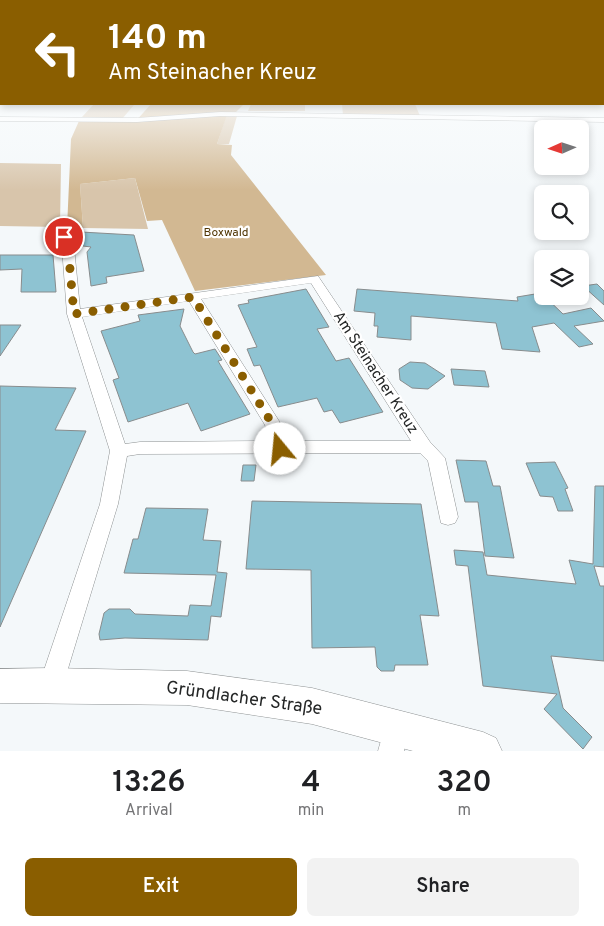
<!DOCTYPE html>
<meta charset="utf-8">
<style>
:root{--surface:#fff;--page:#f2f2f2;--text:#202124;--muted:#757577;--accent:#8a5e00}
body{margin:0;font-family:Overpass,sans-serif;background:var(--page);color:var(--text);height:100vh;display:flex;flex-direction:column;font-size:19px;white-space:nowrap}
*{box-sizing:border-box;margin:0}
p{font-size:16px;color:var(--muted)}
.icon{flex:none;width:28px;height:28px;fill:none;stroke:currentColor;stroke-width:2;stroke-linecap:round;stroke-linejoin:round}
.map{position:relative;height:751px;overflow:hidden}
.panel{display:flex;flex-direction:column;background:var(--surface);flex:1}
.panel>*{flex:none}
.hud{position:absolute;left:0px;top:0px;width:605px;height:105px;box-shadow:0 2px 8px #0003;background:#8a5e00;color:#fff;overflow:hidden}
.needle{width:32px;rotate:267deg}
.buttons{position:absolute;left:534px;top:120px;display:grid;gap:10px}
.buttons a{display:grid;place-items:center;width:55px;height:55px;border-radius:8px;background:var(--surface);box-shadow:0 2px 8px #0003;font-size:25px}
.pin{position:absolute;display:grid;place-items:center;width:42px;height:42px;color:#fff;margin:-21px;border:2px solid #fff;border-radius:50%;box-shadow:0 1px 5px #0007}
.me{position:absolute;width:55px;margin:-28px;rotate:343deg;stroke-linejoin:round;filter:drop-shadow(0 0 4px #0008)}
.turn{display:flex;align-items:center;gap:18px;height:105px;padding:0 25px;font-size:22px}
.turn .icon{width:65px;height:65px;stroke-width:2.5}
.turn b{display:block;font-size:35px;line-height:42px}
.eta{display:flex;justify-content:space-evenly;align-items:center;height:85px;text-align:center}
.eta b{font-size:30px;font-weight:600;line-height:35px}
.action{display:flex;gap:10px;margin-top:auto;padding:10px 25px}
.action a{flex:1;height:58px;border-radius:8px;background:var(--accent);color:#fff;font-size:20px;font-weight:600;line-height:58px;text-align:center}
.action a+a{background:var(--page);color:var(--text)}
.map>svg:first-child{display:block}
.green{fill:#d8c5ab}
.forest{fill:#d2b892}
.building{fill:#8ec3d2;stroke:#888c8d}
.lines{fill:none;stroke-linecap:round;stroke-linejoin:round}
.street-casing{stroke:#8d9192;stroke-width:1}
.secondary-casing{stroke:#8d9192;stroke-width:1}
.street{fill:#fff;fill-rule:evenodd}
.secondary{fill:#fff;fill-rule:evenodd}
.route{stroke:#8a5e00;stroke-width:9;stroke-dasharray:0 16.2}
.labels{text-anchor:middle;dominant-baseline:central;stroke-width:4.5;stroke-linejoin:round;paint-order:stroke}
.far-park-label{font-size:12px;fill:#503503;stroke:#fff}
.street-label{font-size:15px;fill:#252727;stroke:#fff}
.near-street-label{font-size:18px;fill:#252727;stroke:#fff}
</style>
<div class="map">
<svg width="604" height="751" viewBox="0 0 604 751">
<rect width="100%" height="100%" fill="#f4f8fa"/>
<!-- green -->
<path class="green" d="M94 104H151L134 105 122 119 82 117Z
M251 104H305V111H248Z
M342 104H415L420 116 343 115Z
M226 116H237L229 144H217Z
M0 163 61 164 60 227 0 226Z
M135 178 148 229 83 228 80 184Z"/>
<!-- forest -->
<path class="forest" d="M151 104H244L236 112H228L217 144 232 145 231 155 326 275 195 291 162 220 147 221 135 178 80 184 83 228H67L71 139 79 121 135 122Z"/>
<!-- building -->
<path class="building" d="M81 232 134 235 144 271 106 277 107 283 91 286 87 252 91 247 83 246Z
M0 255H53L56 292H21L22 269 0 270Z
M597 284 604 291V305L583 286Z
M306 289 329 327 317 329 336 361 349 358 383 412 340 423 332 410 324 412 317 398 278 407 260 365 254 366 247 349 257 347 238 305 249 303 248 300Z
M357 289 518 301 517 297 541 293 563 314 591 308 604 321 574 326 593 344 579 347 554 323 532 327 540 352 502 349 496 323 411 316V340L377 337 378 326H374L375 313 354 311Z
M184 309 180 326 193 352 195 354 215 349 222 360 218 361 250 414 201 431 188 403 128 422 113 380 119 378 101 331 140 321 138 315Z
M0 325H21L0 356Z
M410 362 425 363 445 376 428 389 412 388 400 380 399 369Z
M451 369 485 371 489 387 454 385Z
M0 386 76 388 55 430 86 431 0 627Z
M456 460 486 461 493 486H500L514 558 485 556 478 502H465Z
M555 462 568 488 565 489 573 511H558L553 497 540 496 526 463Z
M243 465H256L254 481H241Z
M595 486H604V567L594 566 600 586H604V661L551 656 563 708 592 737 583 749 544 709 557 694 483 686 468 566 456 565 454 550 483 552 487 575 576 584 569 560 593 564Z
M252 501 421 504 439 616 420 615 428 665H395L394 671H381L377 667 375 647 312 648 311 570 246 569Z
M146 508 208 509 203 540 221 541 217 572 227 573 221 617 211 616 208 640 125 638 100 640 99 634 104 613 109 609H130L135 614 188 616 190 605 211 606 216 575 124 573 133 539H138Z"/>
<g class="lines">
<defs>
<path id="street" d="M220 112 604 118V122L220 116 137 122 0 121V117L137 118Z
M64 234 68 235 74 247 80 309 318 276 430 442 445 458 458 517 455 523 448 525 441 523 428 461 420 453 140 454 127 456 118 504 63 685 60 694 51 697 42 694 39 685 100 504 110 451 67 314 62 247 59 237ZM311 283 411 441H286L279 421 201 299ZM189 301 265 425 269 441 140 442 125 444 82 317Z
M396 715 405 719 409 728 404 751H378L387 719Z"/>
<path id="secondary" d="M51 668 187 671 312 688 483 732 496 738 502 751H413L312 724 187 705 0 703V669Z"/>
</defs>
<!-- street casing -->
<use href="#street" class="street-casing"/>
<!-- secondary casing -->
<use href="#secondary" class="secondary-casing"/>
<!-- street -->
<use href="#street" class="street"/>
<!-- secondary -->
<use href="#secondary" class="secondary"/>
</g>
<!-- sky -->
<linearGradient id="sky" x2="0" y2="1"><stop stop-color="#96acbd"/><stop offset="0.45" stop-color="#fafcfd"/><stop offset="1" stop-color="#fafcfd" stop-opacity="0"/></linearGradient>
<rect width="604" height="190" fill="url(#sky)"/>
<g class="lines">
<!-- route -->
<path class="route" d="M64 237 68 247 74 314 193 297 273 425 280 449"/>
</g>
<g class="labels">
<!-- far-park labels -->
<g class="far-park-label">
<text x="226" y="233">Boxwald</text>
</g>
<!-- street labels -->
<g class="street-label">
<text transform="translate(375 373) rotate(57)">Am Steinacher Kreuz</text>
</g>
<!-- near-street labels -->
<g class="near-street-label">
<text transform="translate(244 699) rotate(8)">Gründlacher Straße</text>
</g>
</g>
</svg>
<div class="buttons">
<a><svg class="needle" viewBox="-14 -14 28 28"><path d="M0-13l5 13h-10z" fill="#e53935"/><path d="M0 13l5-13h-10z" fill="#757577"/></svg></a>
<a><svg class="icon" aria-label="search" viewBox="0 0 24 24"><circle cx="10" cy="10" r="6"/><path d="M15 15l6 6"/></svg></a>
<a><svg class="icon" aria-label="layers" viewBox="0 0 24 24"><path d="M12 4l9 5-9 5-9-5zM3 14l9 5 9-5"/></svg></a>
</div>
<div class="pin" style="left:64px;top:237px;background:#d93025"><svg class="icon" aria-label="arrive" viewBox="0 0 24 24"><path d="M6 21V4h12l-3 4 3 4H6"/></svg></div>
<svg class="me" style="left:280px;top:449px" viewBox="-20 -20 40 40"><circle r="19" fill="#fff"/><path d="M0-13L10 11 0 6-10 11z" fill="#8a5e00"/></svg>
<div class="hud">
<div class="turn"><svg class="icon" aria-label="left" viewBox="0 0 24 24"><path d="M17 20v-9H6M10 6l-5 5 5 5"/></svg><div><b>140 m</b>Am Steinacher Kreuz</div></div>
</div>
</div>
<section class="panel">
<div class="eta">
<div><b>13:26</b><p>Arrival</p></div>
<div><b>4</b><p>min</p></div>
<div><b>320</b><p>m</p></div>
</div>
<div class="action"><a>Exit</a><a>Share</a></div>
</section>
